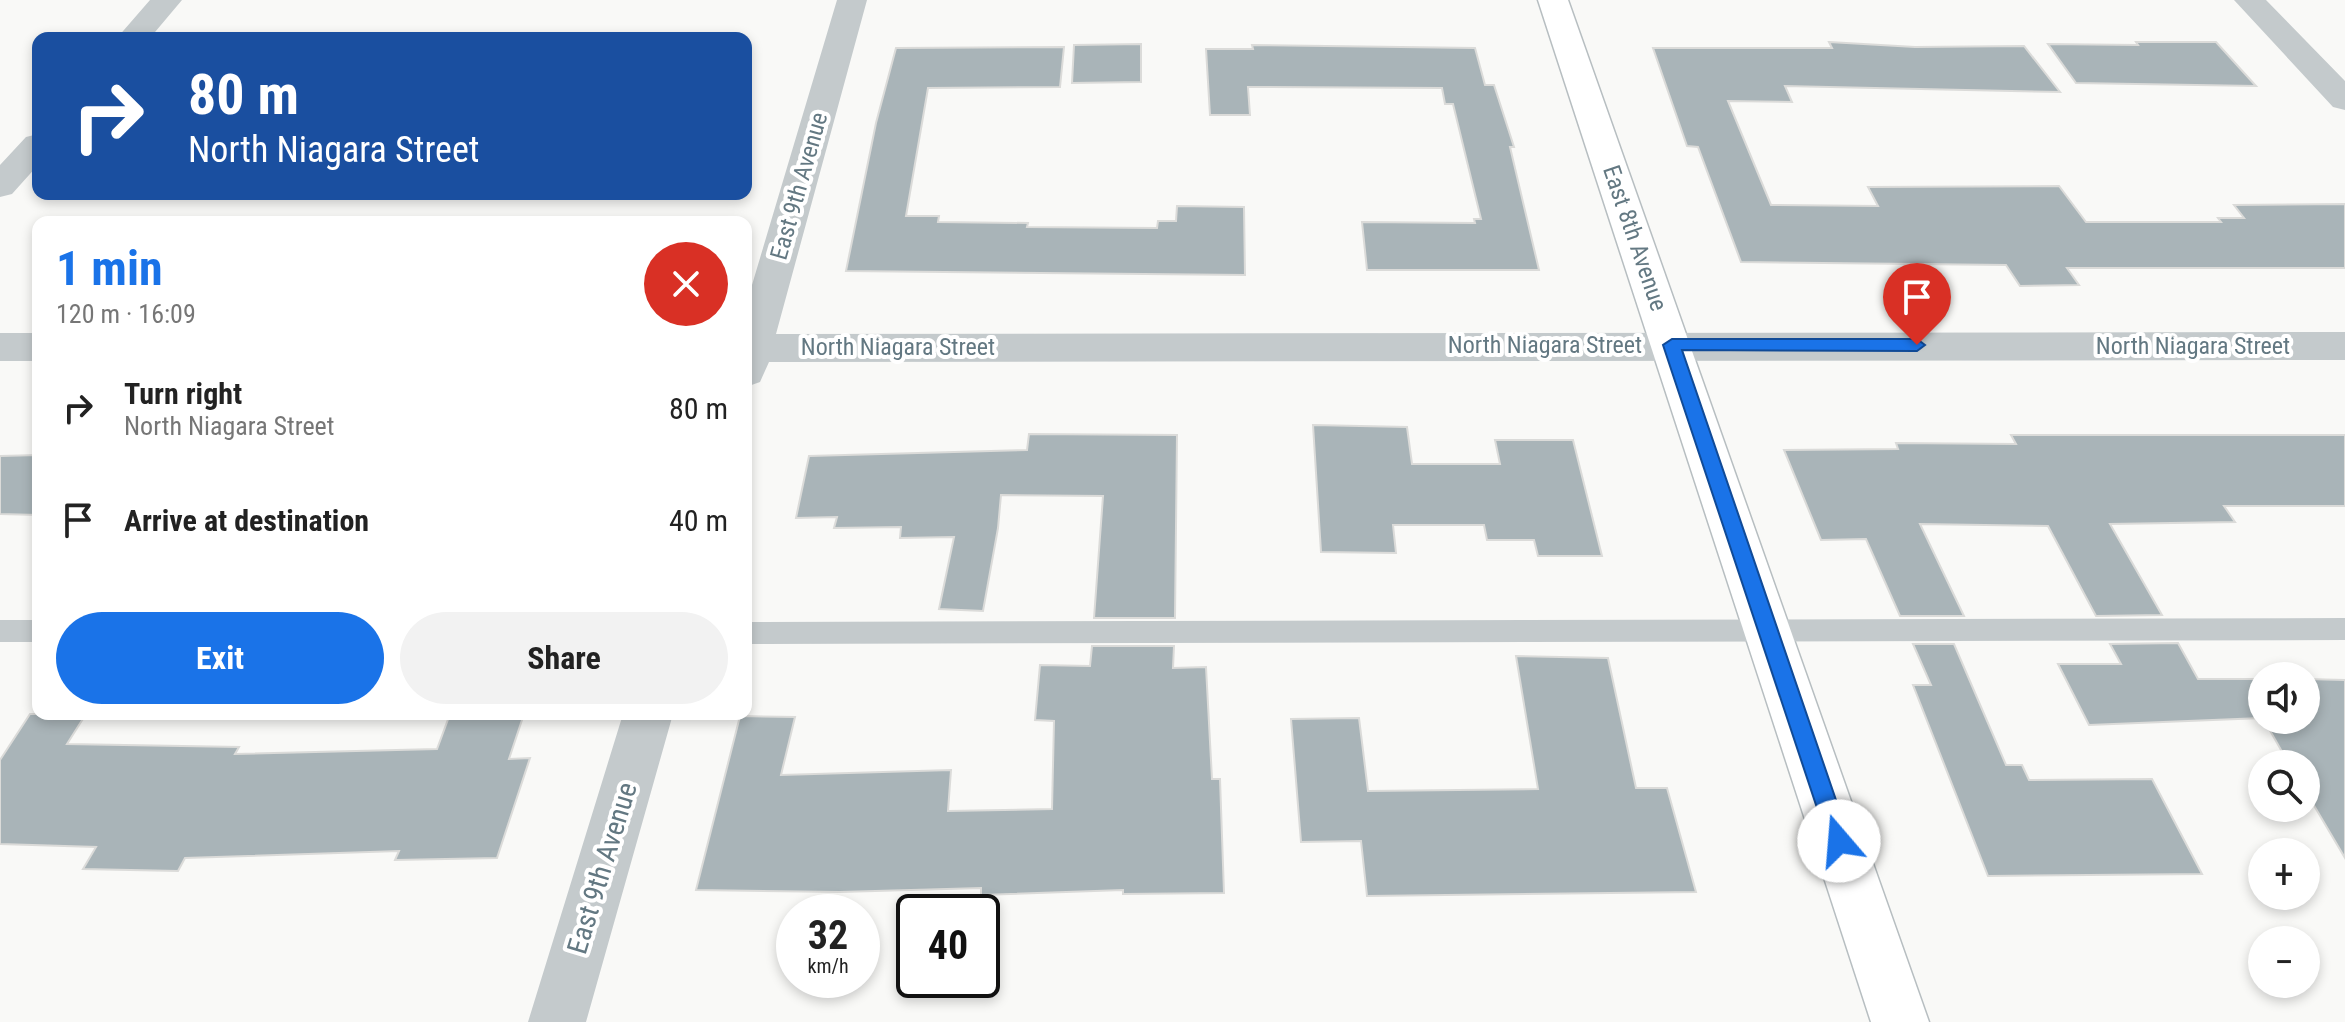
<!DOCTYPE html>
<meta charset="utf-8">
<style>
:root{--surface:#fff;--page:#f2f2f2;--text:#222;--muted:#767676;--accent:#1a73e8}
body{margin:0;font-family:"Roboto Condensed",sans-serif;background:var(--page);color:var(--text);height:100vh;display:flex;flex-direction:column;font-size:30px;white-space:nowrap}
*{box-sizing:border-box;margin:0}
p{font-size:26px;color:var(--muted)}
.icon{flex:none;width:44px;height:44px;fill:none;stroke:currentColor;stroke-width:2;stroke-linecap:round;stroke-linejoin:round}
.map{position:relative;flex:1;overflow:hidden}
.drawer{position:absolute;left:32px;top:216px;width:720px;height:504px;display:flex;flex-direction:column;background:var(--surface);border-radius:16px;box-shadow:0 4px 12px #0003}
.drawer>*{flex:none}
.top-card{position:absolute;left:32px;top:32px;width:720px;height:168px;border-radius:16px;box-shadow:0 4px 12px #0003;background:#1a4fa0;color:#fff;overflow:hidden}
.controls{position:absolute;left:2248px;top:662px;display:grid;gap:16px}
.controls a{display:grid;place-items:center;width:72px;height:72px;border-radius:50%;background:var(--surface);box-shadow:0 4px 12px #0003;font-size:40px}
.speed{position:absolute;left:776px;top:894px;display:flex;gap:16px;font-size:40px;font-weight:700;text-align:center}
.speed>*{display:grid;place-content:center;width:104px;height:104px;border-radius:50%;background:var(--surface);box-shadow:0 4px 12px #0003;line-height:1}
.speed small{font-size:20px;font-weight:400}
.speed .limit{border:4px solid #111;border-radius:12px;background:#fff;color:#111}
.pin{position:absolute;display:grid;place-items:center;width:68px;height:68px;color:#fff;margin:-82px -34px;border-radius:50% 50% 50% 0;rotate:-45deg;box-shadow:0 0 8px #0007}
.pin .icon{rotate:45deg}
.me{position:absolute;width:88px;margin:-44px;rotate:342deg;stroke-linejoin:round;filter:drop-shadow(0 0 6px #0008)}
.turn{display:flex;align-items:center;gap:28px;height:168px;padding:0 24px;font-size:36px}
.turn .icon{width:104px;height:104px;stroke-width:2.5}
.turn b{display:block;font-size:56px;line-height:68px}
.round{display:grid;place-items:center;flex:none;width:84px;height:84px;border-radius:42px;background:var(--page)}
.head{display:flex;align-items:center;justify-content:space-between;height:136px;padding:0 24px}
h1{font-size:48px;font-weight:700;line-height:60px;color:var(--accent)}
.button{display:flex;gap:16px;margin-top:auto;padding:16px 24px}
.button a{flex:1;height:92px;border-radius:48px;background:var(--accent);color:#fff;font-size:32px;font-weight:700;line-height:92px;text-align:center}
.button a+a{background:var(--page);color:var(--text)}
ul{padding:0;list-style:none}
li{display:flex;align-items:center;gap:24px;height:112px;padding:0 24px}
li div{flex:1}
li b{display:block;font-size:30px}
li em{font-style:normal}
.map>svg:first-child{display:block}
.building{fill:#a9b4b8;stroke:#dbdbd9;stroke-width:2}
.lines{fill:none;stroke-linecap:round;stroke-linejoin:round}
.secondary-casing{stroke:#b7bec1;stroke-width:3}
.lane{fill:#c4cacc;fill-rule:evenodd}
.street{fill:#c4cacc;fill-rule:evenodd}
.secondary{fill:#fff;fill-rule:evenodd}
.route{fill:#1a73e8;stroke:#114b97;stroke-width:2}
.labels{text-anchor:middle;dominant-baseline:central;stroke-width:8;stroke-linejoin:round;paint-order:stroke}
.street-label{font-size:24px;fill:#637882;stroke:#fff}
.near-street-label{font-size:28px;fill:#637882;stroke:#fff}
</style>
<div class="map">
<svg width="2345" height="1022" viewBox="0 0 2345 1022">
<rect width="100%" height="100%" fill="#f9f9f7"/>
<!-- building -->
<path class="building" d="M1829 42 1915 47 2024 46 2060 92 1785 86 1792 102 1728 101 1771 205 1878 206 1868 187 2059 186 2086 222H2221L2218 218H2244L2234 205 2345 204V268H2067L2079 285 2020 286 2006 265 1741 262 1698 147 1687 146 1653 48H1832Z
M2136 42H2216L2256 86 2076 83 2048 44 2138 45Z
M1141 44V82L1072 83 1074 45Z
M1252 45 1475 48 1485 85H1494L1514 147H1510L1539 270H1367L1362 222 1475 223 1474 219H1481L1453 104H1445L1442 88 1248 87 1250 115H1210L1206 49H1253Z
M1064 47 1060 87 928 88 906 216H939L938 222 1028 223 1027 227 1157 228 1158 221H1176L1177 206 1244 207 1245 275 846 271 876 123 896 48Z
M1313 425 1407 427 1412 464H1500L1495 440H1573L1602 556H1538L1534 540H1487L1484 525H1393L1396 553 1321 552Z
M1029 434 1177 435 1175 618H1094L1103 496 1001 495 998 528 983 611 939 609 954 537 900 538 901 527 834 528 837 517 796 518 809 456 1027 450Z
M2011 435H2345V506H2224L2235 522 2110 524 2162 615 2096 616 2048 526 1920 524 1964 616H1900L1866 539 1821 540 1784 450 1898 449 1896 443 2016 444Z
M38 455V515L0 514V456Z
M2178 643 2198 679H2262V718L2089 725 2058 664H2121L2110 644Z
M1913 644H1954L2006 765H2022L2029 780 2152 779 2202 874 1988 876 1913 685H1931Z
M1092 646H1174L1173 668 1206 667 1212 779H1220L1224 893 1123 894V890L981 895V888L840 892 696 890 740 716 795 717 781 775 951 770 948 811 1052 809 1054 721 1035 720 1040 665 1090 666Z
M1516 656 1608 658 1636 788H1667L1696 892 1367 896 1361 841 1301 842 1291 719 1359 718 1368 791 1538 789Z
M2306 679 2345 680V858L2306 792V764H2289L2264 720H2306Z
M30 714H86L67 744 239 747 235 754 437 749 450 714H524L509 759 530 758 497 858 395 860 399 851 185 858 178 871 83 869 96 847 0 844V760Z"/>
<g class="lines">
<defs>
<path id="secondary" d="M1538 0H1568L1929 1022H1871Z"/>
</defs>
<!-- secondary casing -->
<use href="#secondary" class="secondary-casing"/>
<!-- lane -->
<path class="lane" d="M2345 618V640L746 644V622Z
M0 620H38V642H0Z"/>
<!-- street -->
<path class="street" d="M150 0H182L150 38H117Z
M837 0H867L776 334 2345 332V360L769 362 760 382 746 387V305Z
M2234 0H2266L2345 81V110L2333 107Z
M38 134V165L12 194 0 197V165L26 137Z
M0 333H38V361H0Z
M623 714H673L586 1022H528Z"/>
<!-- secondary -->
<use href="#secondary" class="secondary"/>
</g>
<!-- route -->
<path class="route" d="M1672 339H1917L1925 345 1917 351 1682 350 1850 841 1847 848 1839 851 1831 848 1828 841 1663 345Z"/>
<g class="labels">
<!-- street labels -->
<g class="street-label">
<text transform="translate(799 186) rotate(-74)">East 9th Avenue</text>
<text transform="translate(1635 238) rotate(71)">East 8th Avenue</text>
<text x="1545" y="345">North Niagara Street</text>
<text x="2193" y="346">North Niagara Street</text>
<text x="898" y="347">North Niagara Street</text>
</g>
<!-- near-street labels -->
<g class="near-street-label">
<text transform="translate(602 868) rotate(-73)">East 9th Avenue</text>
</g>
</g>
</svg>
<div class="controls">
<a><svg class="icon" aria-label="sound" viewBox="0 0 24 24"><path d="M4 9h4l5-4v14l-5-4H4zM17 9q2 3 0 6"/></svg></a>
<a><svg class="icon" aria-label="search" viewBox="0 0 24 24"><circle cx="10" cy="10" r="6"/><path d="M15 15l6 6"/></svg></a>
<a>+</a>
<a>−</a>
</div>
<div class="speed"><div>32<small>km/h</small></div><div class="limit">40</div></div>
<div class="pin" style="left:1917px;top:345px;background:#d93025"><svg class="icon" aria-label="arrive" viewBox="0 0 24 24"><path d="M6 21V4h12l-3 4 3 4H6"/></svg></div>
<svg class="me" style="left:1839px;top:841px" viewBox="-20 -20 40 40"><circle r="19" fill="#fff"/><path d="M0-13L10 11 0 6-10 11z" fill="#1a73e8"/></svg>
<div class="top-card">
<div class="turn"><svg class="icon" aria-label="right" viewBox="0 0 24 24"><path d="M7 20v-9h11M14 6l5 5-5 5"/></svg><div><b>80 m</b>North Niagara Street</div></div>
</div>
<section class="drawer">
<div class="head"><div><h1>1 min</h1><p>120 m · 16:09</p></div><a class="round" style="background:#d93025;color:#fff"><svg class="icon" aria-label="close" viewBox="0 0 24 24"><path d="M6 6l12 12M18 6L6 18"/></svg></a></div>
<ul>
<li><svg class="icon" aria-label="right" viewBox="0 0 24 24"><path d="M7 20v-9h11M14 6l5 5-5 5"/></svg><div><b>Turn right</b><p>North Niagara Street</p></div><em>80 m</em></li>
<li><svg class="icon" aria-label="arrive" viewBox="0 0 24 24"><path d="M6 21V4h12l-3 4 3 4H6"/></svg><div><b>Arrive at destination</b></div><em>40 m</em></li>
</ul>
<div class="button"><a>Exit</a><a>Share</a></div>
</section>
</div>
